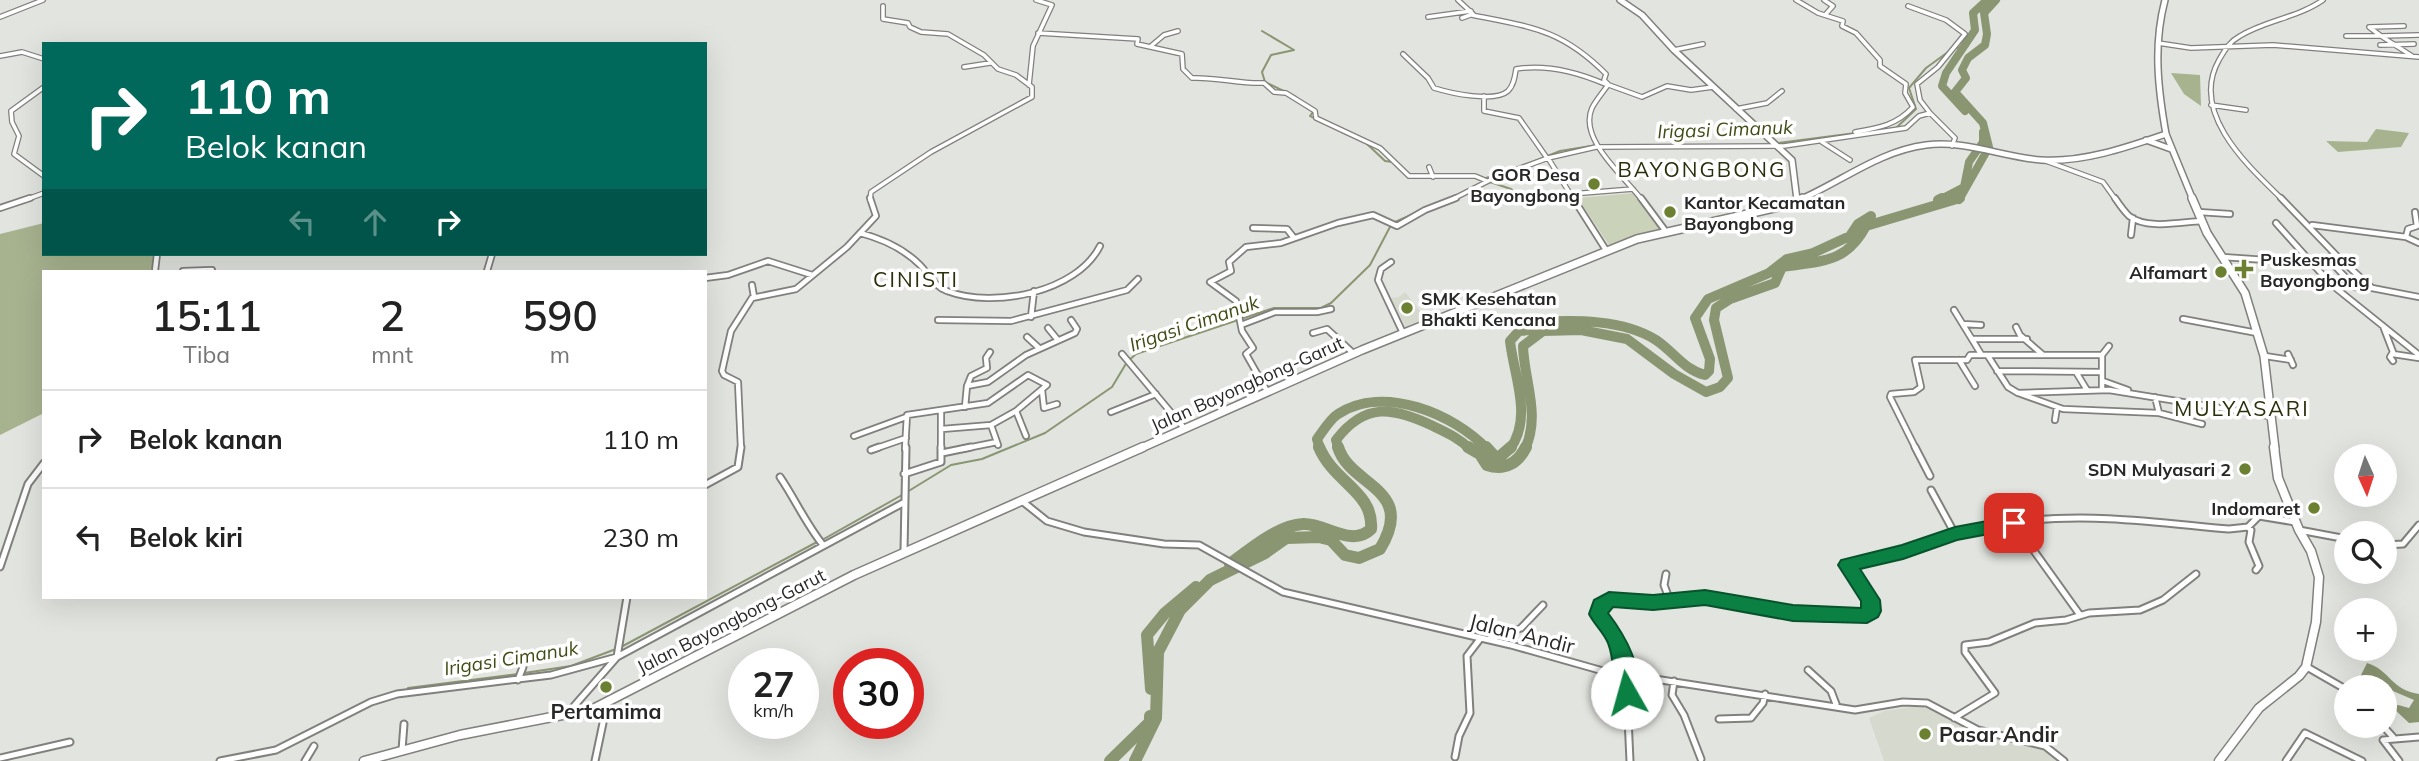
<!DOCTYPE html>
<html lang="id">
<meta charset="utf-8">
<style>
:root{--surface:#fff;--page:#f2f2f2;--text:#222;--muted:#767676;--line:#e0e0e0}
body{margin:0;font-family:Mulish,sans-serif;background:var(--page);color:var(--text);height:100vh;display:flex;flex-direction:column;font-size:26px;white-space:nowrap}
*{box-sizing:border-box;margin:0}
p{font-size:23px;color:var(--muted)}
.icon{flex:none;width:38px;height:38px;fill:none;stroke:currentColor;stroke-width:2;stroke-linecap:round;stroke-linejoin:round}
.map{position:relative;flex:1;overflow:hidden}
.sheet{position:absolute;left:42px;top:270px;width:665px;height:329px;display:flex;flex-direction:column;background:var(--surface);border-radius:0px;box-shadow:0 7px 28px #0002}
.sheet>*{flex:none}
.top-card{position:absolute;left:42px;top:42px;width:665px;height:214px;border-radius:0px;box-shadow:0 7px 28px #0002;background:#00695c;color:#fff;overflow:hidden}
.needle{width:46px;rotate:177deg}
.buttons{position:absolute;left:2334px;top:444px;display:grid;gap:14px}
.buttons a{display:grid;place-items:center;width:63px;height:63px;border-radius:50%;background:var(--surface);box-shadow:0 7px 28px #0002;font-size:35px}
.speed{position:absolute;left:728px;top:648px;display:flex;gap:14px;font-size:35px;font-weight:700;text-align:center}
.speed>*{display:grid;place-content:center;width:91px;height:91px;border-radius:50%;background:var(--surface);box-shadow:0 7px 28px #0002;line-height:1}
.speed small{font-size:18px;font-weight:400}
.speed .limit{border:10px solid #d22;background:#fff;color:#111}
.pin{position:absolute;display:grid;place-items:center;width:60px;height:60px;color:#fff;margin:-30px;border-radius:14px;box-shadow:0 4px 10px #0006}
.me{position:absolute;width:77px;margin:-38px;rotate:353deg;stroke-linejoin:round;filter:drop-shadow(0 0 5px #0008)}
.turn{display:flex;align-items:center;gap:24px;height:147px;padding:0 28px;font-size:32px}
.turn .icon{width:91px;height:91px;stroke-width:2.5}
.turn b{display:block;font-size:49px;line-height:60px}
.lanes{display:flex;align-items:center;height:66px;padding:0 28px;background:#0003;justify-content:center;gap:35px;direction:ltr}
.lanes .off{opacity:.35}
.eta{display:flex;justify-content:space-evenly;align-items:center;height:119px;text-align:center}
.eta b{font-size:42px;font-weight:600;line-height:49px}
ul{padding:0;list-style:none}
li{display:flex;align-items:center;gap:21px;height:98px;padding:0 28px;border-top:2px solid var(--line)}
li div{flex:1}
li b{display:block;font-size:26px}
li em{font-style:normal}
.map>svg:first-child{display:block}
.built{fill:#d6dace}
.green{fill:#cad2ba}
.forest{fill:#a7b38f}
.water{fill:#8a9572}
.lines{fill:none;stroke-linecap:round;stroke-linejoin:round}
.stream{stroke:#8a9572;stroke-width:2}
.river-far2{stroke:#8a9572;stroke-width:8}
.river-far1{stroke:#8a9572;stroke-width:10}
.river{stroke:#8a9572;stroke-width:12}
.street-far2-casing{stroke:#80817d;stroke-width:6}
.street-far1-casing{stroke:#80817d;stroke-width:8}
.street-casing{stroke:#80817d;stroke-width:9}
.secondary-far2-casing{stroke:#80817d;stroke-width:8}
.secondary-far1-casing{stroke:#80817d;stroke-width:10}
.secondary-casing{stroke:#80817d;stroke-width:11}
.primary-far2-casing{stroke:#80817d;stroke-width:8}
.primary-far1-casing{stroke:#80817d;stroke-width:10}
.primary-casing{stroke:#80817d;stroke-width:11}
.street-far2{stroke:#fff;stroke-width:3.5}
.street-far1{stroke:#fff;stroke-width:4.5}
.street{stroke:#fff;stroke-width:5}
.secondary-far2{stroke:#fff;stroke-width:5}
.secondary-far1{stroke:#fff;stroke-width:7}
.secondary{stroke:#fff;stroke-width:8}
.primary-far2{stroke:#fff;stroke-width:5}
.primary-far1{stroke:#fff;stroke-width:7}
.primary{stroke:#fff;stroke-width:8}
.route{fill:#0b8043;stroke:#07532c;stroke-width:2}
.poi-dot{fill:#6c8031;stroke:#fff;stroke-width:2.5}
.labels{text-anchor:middle;dominant-baseline:central;stroke-width:7;stroke-linejoin:round;paint-order:stroke}
.poi-label{font-size:18px;font-weight:bold;fill:#282827;stroke:#fff;text-anchor:end}
.street-label{font-size:18px;fill:#282827;stroke:#fff}
.water-label{font-size:19px;font-style:italic;fill:#3f4d15;stroke:#fff}
.quarter-label{font-size:21px;letter-spacing:2px;fill:#27300a;stroke:#fff}
.near-street-label{font-size:21px;fill:#282827;stroke:#fff}
.near-poi-label{font-size:21px;font-weight:bold;fill:#282827;stroke:#fff}
</style>
<div class="map">
<svg width="2419" height="761" viewBox="0 0 2419 761">
<rect width="100%" height="100%" fill="#e2e4df"/>
<!-- built -->
<path class="built" d="M1405 292 1428 321 1407 330 1391 298 1399 297Z
M1919 706 1936 710 1982 737 2027 743 2044 749 2057 761H1884L1869 718 1884 711Z"/>
<!-- green -->
<path class="green" d="M1635 193 1665 230 1611 248 1578 198Z"/>
<!-- forest -->
<path class="forest" d="M2171 73 2200 75 2201 106 2184 94Z
M2376 129 2409 133 2401 147 2338 152 2326 141 2367 142Z
M44 223V254H157L151 271H44V413L0 435V234Z"/>
<!-- water -->
<path class="water" d="M2367 663C2390 670 2391 690 2419 694V722L2409 723 2392 707 2398 705 2409 708 2414 700 2360 677Z"/>
<g class="lines">
<!-- stream -->
<path class="stream" d="M1262 31 1294 50 1271 55 1262 72 1265 82 1296 97
M1956 48 1968 46
M1313 112 1310 116 1319 121
M1896 128 1916 109 1909 88 1926 68 1948 52
M1342 132 1366 143 1385 161 1393 162
M1861 133 1873 131
M1778 143 1856 133
M1535 161 1560 151 1597 145
M1486 178 1517 168
M1490 182 1511 189 1519 197
M1395 222 1457 195
M907 492 951 465 982 459 1045 433 1112 387 1127 362 1136 354 1274 308H1321L1331 303 1370 265 1391 225
M822 540 902 495
M621 647 817 542
M524 673 571 666 616 649
M408 688 518 674"/>
<!-- river-far2 -->
<path class="river-far2" d="M1965 111 1942 86 1946 73 1975 30 1973 13 1987 0
M1939 200 1964 187 1969 162 1983 142V132
M1959 200 1989 147 1983 123 1955 92 1966 78 1962 70 1968 58 1985 45 1987 34 1984 13 1996 0"/>
<!-- river-far1 -->
<path class="river-far1" d="M1938 200 1942 198
M1320 449 1317 439C1323 431 1330 419 1338 414 1383 384 1454 414 1487 449
M1339 449 1336 440C1365 402 1393 407 1433 426 1447 433 1459 438 1470 449
M1510 449C1533 417 1514 377 1510 341L1519 331 1530 330 1537 322C1574 320 1623 319 1656 340 1674 352 1684 370 1705 375L1709 371 1710 359 1695 318 1708 299 1769 273 1787 259 1813 253 1850 236 1858 224 1871 216
M1525 449C1541 415 1524 381 1523 346L1543 331 1581 330 1627 339 1674 374 1706 392 1720 387 1728 378 1714 320 1716 308 1730 299 1775 283 1782 267C1820 261 1846 264 1866 226L1960 198"/>
<!-- river -->
<path class="river" d="M1468 447 1480 454 1487 465C1505 471 1518 463 1526 447
M1486 447 1497 459 1511 447
M1230 564C1249 550 1278 525 1303 524 1325 523 1352 548 1371 529 1374 492 1334 483 1319 447
M1151 689 1147 635 1165 613 1196 587
M1110 761 1150 722V716
M1135 761 1156 718 1158 652 1180 610 1210 580 1265 553 1286 538 1319 537 1331 540 1345 555 1359 558 1380 549C1417 488 1350 487 1338 447"/>
<defs>
<path id="street-far2" d="M1458 0 1473 14 1462 18
M1796 0 1818 13 1843 21 1842 26 1856 33 1880 60V66L1906 84 1905 93 1913 107C1897 125 1878 128 1855 132
M1824 0 1833 6 1825 15
M1472 15C1531 27 1561 29 1606 74L1604 80 1609 85 1642 97 1667 86 1691 90 1713 87
M0 17 43 0
M1428 17 1471 11
M2404 26 2369 27 2381 36 2419 35
M1038 33 1138 39 1137 44 1182 54 1183 69 1192 78C1217 77 1239 84 1264 83L1274 92 1286 93 1315 111 1316 118 1380 148 1409 176H1475L1487 181
M2346 36H2381L2412 56
M2158 43 2191 48 2273 45 2419 57
M2380 45 2414 44
M1151 46 1164 35 1178 31
M1674 50 1703 44
M1403 54 1428 78 1434 88C1450 93 1495 103 1508 91 1514 85 1515 76 1516 69 1546 64 1577 72 1605 84
M0 56 22 52 44 59
M964 67 990 63
M1029 85 1033 46 1052 5 1036 0
M1608 85C1603 92 1596 100 1592 108 1578 139 1624 176 1642 200
M44 87 11 111 12 122 19 136 14 154 44 176
M1484 96V111L1519 118 1547 158
M2211 105 2246 110
M1736 109 1767 103 1782 91
M1930 113 1955 138 1952 146
M1822 142 1850 160
M2046 161 2103 182 2116 200
M1429 167 1433 177
M1571 194 1633 189
M25 200 44 193
M870 200 871 192 931 152 1032 97V87L1016 75 998 69 984 55 948 34 921 32 910 27 908 23 883 19V6
M1451 200 1496 177 1548 158
M1574 200 1548 158 1596 147 1784 146 1906 128 1919 116 1930 113 1920 100 1917 84 1938 67 1965 34 1946 20 1908 6
M2283 200C2248 166 2189 113 2219 60 2225 50 2229 42 2240 36 2266 20 2297 18 2323 0"/>
<path id="street-far1" d="M1573 198 1606 250
M1641 198 1664 229
M2115 198C2119 204 2124 211 2129 216 2147 230 2181 222 2202 221
M2281 198 2337 256 2310 261 2332 285 2419 355
M0 208 30 198
M2199 212 2230 214
M2415 212 2417 226 2408 229 2406 237 2419 243
M2276 223 2310 261
M2312 225 2406 237
M1253 228 1287 229 1294 238
M860 233C883 239 903 248 920 265 929 274 935 287 947 291 994 309 1077 292 1100 246
M2131 235 2133 218
M2337 256 2372 288 2419 297
M2223 257 2311 263
M2328 259 2355 287
M1391 262 1381 269 1378 280 1403 333
M155 271 157 254
M183 271 212 270
M487 271 492 254
M705 278 728 275 768 261 812 275
M752 285 754 297
M1954 310 1981 354
M1031 317 1034 291
M2183 319 2257 333
M938 320 1011 321 1127 290 1138 279
M1963 324 1981 325
M1241 325 1275 312H1317L1331 309
M2383 326 2393 352 2390 357 2393 361
M2016 327 2020 335 2042 354
M1048 328 1057 339
M1313 333 1327 329 1353 353
M1027 337 1039 348
M1972 339H2027
M1122 354 1184 428
M2288 354 2293 365
M2393 354 2419 358
M1988 356 2008 387 2018 393
M2265 356 2291 360
M1959 360 1975 386
M1997 371 2102 372
M2076 372 2087 390
M2103 381 2128 390
M967 386 971 376 987 368 986 358 990 352
M1042 390 1044 408 1057 404
M2102 390V355L2109 346
M1267 391 1246 354 1253 348 1242 331 1236 301 1210 282 1231 271 1229 262 1246 247 1281 243 1338 223 1373 215 1397 226 1425 210 1456 198
M2155 397 2159 413
M965 407 967 386 988 382 1026 355 1075 333 1077 329 1071 320
M941 410V449
M1016 411 1026 436
M1111 412 1156 394
M2055 420 2057 407
M2202 424 2159 413 2063 409 2018 393 2109 390 2269 416
M991 425 998 445
M854 436 906 417
M741 449 738 382 724 375 722 371 731 331 752 298 796 289 847 247 876 216 870 198
M874 449 906 438
M905 449 907 415 988 403 1028 375 1047 385 1016 411 991 425 942 429
M962 449 997 442
M1916 449 1890 397 1891 394 1914 392 1921 387 1915 360H1967L1970 355H2102"/>
<path id="street" d="M1915 447 1930 476
M871 450 879 447
M942 453 971 447
M904 474 941 462V447
M780 477C795 499 806 524 823 545
M705 485 738 467 741 447
M1931 490 1955 534
M1022 501 1047 521 1084 532 1164 544 1199 545 1283 592 1511 645 1603 671 1855 710 1903 702 1927 703 1978 730 2045 746 2064 761
M2014 523 2080 615
M2248 527 2251 530 2249 542 2259 566 2256 570
M2299 530 2347 539
M2385 545 2403 544 2419 525
M904 551 906 447
M0 567 28 484 44 463
M1666 574 1664 585 1670 601
M1489 639 1521 628 1543 605
M2307 667 2347 690
M1808 670 1831 691 1836 704
M518 680 523 667
M1674 681 1672 695 1684 715 1701 759
M568 713 617 657 627 597
M1954 718 1995 693 1965 652V645L1989 642 2035 623 2066 620 2089 613 2140 610 2163 600 2196 574
M1719 719 1751 718 1763 703 1765 694
M2383 726 2393 737
M402 750 404 724
M1455 757 1459 736 1470 713 1467 656 1480 639
M0 758 70 742
M220 761 276 750 371 702 397 694 551 675 617 657 903 503
M305 761 314 746
M595 761 603 723 601 706
M1630 761 1626 674 1617 639 1599 614 1600 605C1617 595 1634 602 1653 602 1669 602 1685 596 1701 597 1752 600 1822 632 1871 611L1872 604 1848 565C1907 551 1964 528 2025 521 2094 513 2161 523 2229 529L2248 527 2259 516 2295 522
M2286 761 2305 733 2362 761
M2399 761 2383 740 2419 737"/>
<path id="secondary-far2" d="M1620 0 1642 15 1674 50 1792 160 1797 200
M2166 134 2193 200
M2146 140 2171 149"/>
<path id="secondary-far1" d="M2192 198 2207 233 2245 293 2264 356 2275 449"/>
<path id="secondary" d="M2219 761 2259 708 2299 676 2306 667 2316 622 2319 577 2311 551 2299 530 2278 478 2274 447"/>
<path id="primary-far2" d="M1799 200C1841 182 1879 151 1926 145 1965 140 2003 157 2041 160 2082 163 2128 147 2166 134 2158 89 2153 45 2165 0"/>
<path id="primary-far1" d="M1139 449 1362 350 1637 239 1774 208 1803 198"/>
<path id="primary" d="M364 761 460 735 593 709 854 575 1143 447"/>
</defs>
<!-- street-far2 casing -->
<use href="#street-far2" class="street-far2-casing"/>
<!-- street-far1 casing -->
<use href="#street-far1" class="street-far1-casing"/>
<!-- street casing -->
<use href="#street" class="street-casing"/>
<!-- secondary-far2 casing -->
<use href="#secondary-far2" class="secondary-far2-casing"/>
<!-- secondary-far1 casing -->
<use href="#secondary-far1" class="secondary-far1-casing"/>
<!-- secondary casing -->
<use href="#secondary" class="secondary-casing"/>
<!-- primary-far2 casing -->
<use href="#primary-far2" class="primary-far2-casing"/>
<!-- primary-far1 casing -->
<use href="#primary-far1" class="primary-far1-casing"/>
<!-- primary casing -->
<use href="#primary" class="primary-casing"/>
<!-- street-far2 -->
<use href="#street-far2" class="street-far2"/>
<!-- street-far1 -->
<use href="#street-far1" class="street-far1"/>
<!-- street -->
<use href="#street" class="street"/>
<!-- secondary-far2 -->
<use href="#secondary-far2" class="secondary-far2"/>
<!-- secondary-far1 -->
<use href="#secondary-far1" class="secondary-far1"/>
<!-- secondary -->
<use href="#secondary" class="secondary"/>
<!-- primary-far2 -->
<use href="#primary-far2" class="primary-far2"/>
<!-- primary-far1 -->
<use href="#primary-far1" class="primary-far1"/>
<!-- primary -->
<use href="#primary" class="primary"/>
</g>
<!-- route -->
<path class="route" d="M2014 516 2020 518 2023 523 2020 528 1957 540 1903 559 1860 569 1880 600 1881 611 1878 617 1867 623 1793 621 1705 605 1653 610 1613 607 1608 613C1624 634 1647 672 1634 699L1627 702 1619 699C1613 686 1615 660 1608 643 1604 633 1594 624 1589 614L1594 600 1609 592 1653 595 1705 590 1793 605 1861 608V601L1838 565 1841 560 1902 545 1955 527Z"/>
<!-- markers -->
<g class="poi-dot">
<circle cx="1594" cy="184" r="7"/>
<circle cx="1670" cy="212" r="7"/>
<path d="M2240.5 258.5h7v7h7v7h-7v7h-7v-7h-7v-7h7z"/>
<circle cx="2221" cy="272" r="7"/>
<circle cx="1407" cy="308" r="7"/>
<circle cx="2245" cy="469" r="7"/>
<circle cx="2314" cy="508" r="7"/>
<circle cx="606" cy="687" r="7"/>
<circle cx="1925" cy="734" r="7"/>
</g>
<g class="labels">
<!-- poi labels -->
<g class="poi-label">
<text x="1580" y="174">GOR Desa<tspan x="1580" dy="21">Bayongbong</tspan></text>
<text x="1684" y="202" text-anchor="start">Kantor Kecamatan<tspan x="1684" dy="21">Bayongbong</tspan></text>
<text x="2260" y="259" text-anchor="start">Puskesmas<tspan x="2260" dy="21">Bayongbong</tspan></text>
<text x="2207" y="272">Alfamart</text>
<text x="1421" y="298" text-anchor="start">SMK Kesehatan<tspan x="1421" dy="21">Bhakti Kencana</tspan></text>
<text x="2231" y="469">SDN Mulyasari 2</text>
<text x="2300" y="508">Indomaret</text>
</g>
<!-- street labels -->
<g class="street-label">
<text transform="translate(1247 384) rotate(-24)">Jalan Bayongbong-Garut</text>
<text transform="translate(731 621) rotate(-27)">Jalan Bayongbong-Garut</text>
</g>
<!-- water labels -->
<g class="water-label">
<text transform="translate(1725 129) rotate(-2)">Irigasi Cimanuk</text>
<text transform="translate(1194 323) rotate(-19)">Irigasi Cimanuk</text>
<text transform="translate(511 658) rotate(-9)">Irigasi Cimanuk</text>
</g>
<!-- quarter labels -->
<g class="quarter-label">
<text x="1702" y="169">BAYONGBONG</text>
<text x="916" y="279">CINISTI</text>
<text x="2242" y="408">MULYASARI</text>
</g>
<!-- near-street labels -->
<g class="near-street-label">
<text transform="translate(1522 633) rotate(14)">Jalan Andir</text>
</g>
<!-- near-poi labels -->
<g class="near-poi-label">
<text x="606" y="711">Pertamima</text>
<text x="1939" y="734" text-anchor="start">Pasar Andir</text>
</g>
</g>
</svg>
<div class="buttons">
<a><svg class="needle" viewBox="-14 -14 28 28"><path d="M0-13l5 13h-10z" fill="#e53935"/><path d="M0 13l5-13h-10z" fill="#767676"/></svg></a>
<a><svg class="icon" aria-label="search" viewBox="0 0 24 24"><circle cx="10" cy="10" r="6"/><path d="M15 15l6 6"/></svg></a>
<a>+</a>
<a>−</a>
</div>
<div class="speed"><div>27<small>km/h</small></div><div class="limit">30</div></div>
<div class="pin" style="left:2014px;top:523px;background:#d93025"><svg class="icon" aria-label="arrive" viewBox="0 0 24 24"><path d="M6 21V4h12l-3 4 3 4H6"/></svg></div>
<svg class="me" style="left:1627px;top:693px" viewBox="-20 -20 40 40"><circle r="19" fill="#fff"/><path d="M0-13L10 11 0 6-10 11z" fill="#0b8043"/></svg>
<div class="top-card">
<div class="turn"><svg class="icon" aria-label="right" viewBox="0 0 24 24"><path d="M7 20v-9h11M14 6l5 5-5 5"/></svg><div><b>110 m</b>Belok kanan</div></div>
<div class="lanes"><svg class="icon off" aria-label="left" viewBox="0 0 24 24"><path d="M17 20v-9H6M10 6l-5 5 5 5"/></svg><svg class="icon off" aria-label="ahead" viewBox="0 0 24 24"><path d="M12 20V5M6 11l6-6 6 6"/></svg><svg class="icon" aria-label="right" viewBox="0 0 24 24"><path d="M7 20v-9h11M14 6l5 5-5 5"/></svg></div>
</div>
<section class="sheet">
<div class="eta">
<div><b>15:11</b><p>Tiba</p></div>
<div><b>2</b><p>mnt</p></div>
<div><b>590</b><p>m</p></div>
</div>
<ul>
<li><svg class="icon" aria-label="right" viewBox="0 0 24 24"><path d="M7 20v-9h11M14 6l5 5-5 5"/></svg><div><b>Belok kanan</b></div><em>110 m</em></li>
<li><svg class="icon" aria-label="left" viewBox="0 0 24 24"><path d="M17 20v-9H6M10 6l-5 5 5 5"/></svg><div><b>Belok kiri</b></div><em>230 m</em></li>
</ul>
</section>
</div>
